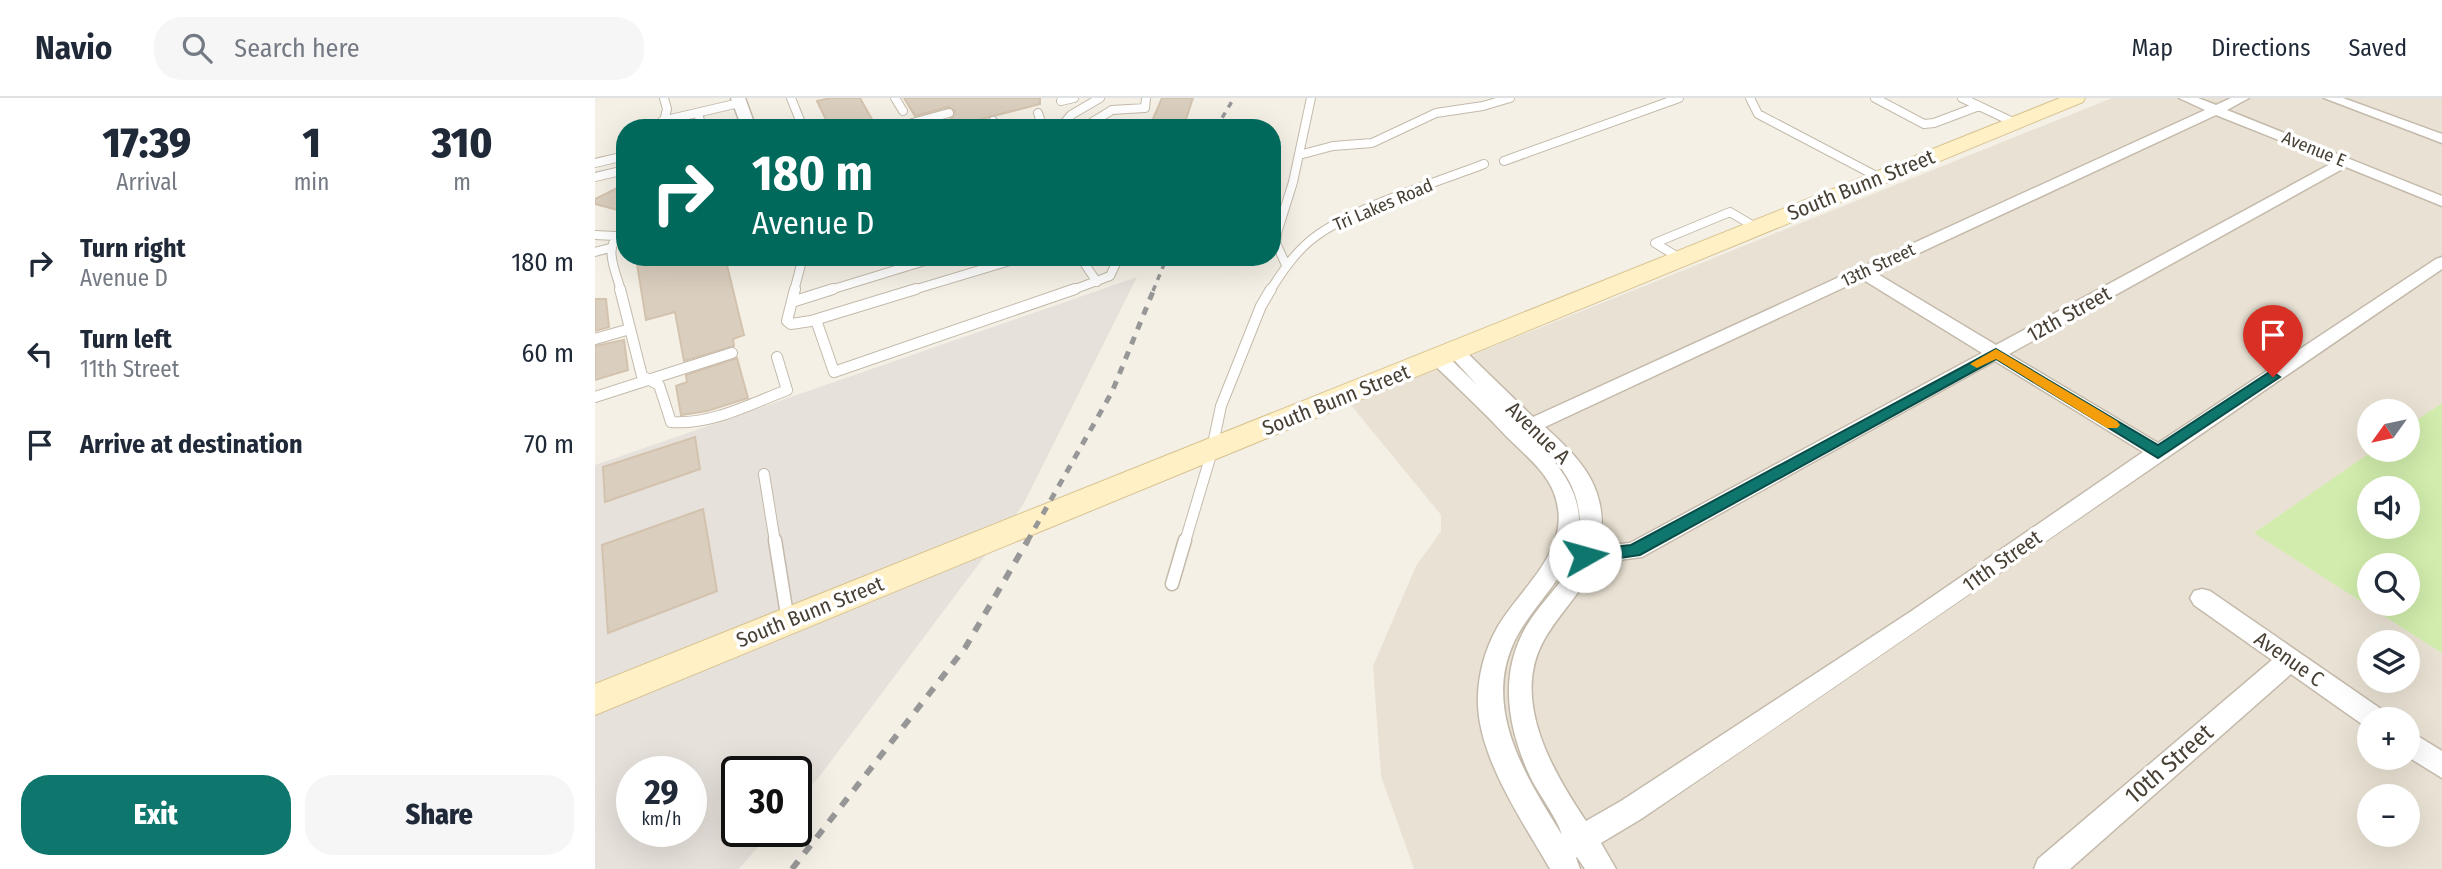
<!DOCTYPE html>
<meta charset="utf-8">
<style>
:root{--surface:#fff;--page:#f6f6f7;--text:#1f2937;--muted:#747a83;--line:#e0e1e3;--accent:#0f766e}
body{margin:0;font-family:"Fira Sans Condensed",sans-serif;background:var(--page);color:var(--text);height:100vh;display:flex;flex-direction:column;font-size:26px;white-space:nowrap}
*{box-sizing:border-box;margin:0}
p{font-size:23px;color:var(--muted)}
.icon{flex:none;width:38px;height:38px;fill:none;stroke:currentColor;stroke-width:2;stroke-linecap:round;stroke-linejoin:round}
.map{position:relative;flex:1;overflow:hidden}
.side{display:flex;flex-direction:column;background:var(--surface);width:595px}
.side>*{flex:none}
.guide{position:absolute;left:21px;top:21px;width:665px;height:147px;border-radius:28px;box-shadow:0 7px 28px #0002;background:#00695c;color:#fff;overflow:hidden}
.needle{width:46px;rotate:237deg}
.fabs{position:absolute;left:1762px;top:301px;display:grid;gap:14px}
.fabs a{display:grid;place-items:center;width:63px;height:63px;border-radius:50%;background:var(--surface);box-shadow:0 7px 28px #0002;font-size:35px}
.speed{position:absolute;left:21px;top:658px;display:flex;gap:14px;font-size:35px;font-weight:700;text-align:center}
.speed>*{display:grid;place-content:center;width:91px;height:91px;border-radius:50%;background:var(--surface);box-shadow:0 7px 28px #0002;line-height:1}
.speed small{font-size:18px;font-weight:400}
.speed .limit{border:4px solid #111;border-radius:10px;background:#fff;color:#111}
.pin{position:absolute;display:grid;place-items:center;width:60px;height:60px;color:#fff;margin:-72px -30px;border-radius:50% 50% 50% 0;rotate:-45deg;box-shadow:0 0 7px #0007}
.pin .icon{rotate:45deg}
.me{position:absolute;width:77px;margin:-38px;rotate:83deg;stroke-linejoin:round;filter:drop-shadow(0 0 5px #0008)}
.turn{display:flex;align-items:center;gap:24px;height:147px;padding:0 21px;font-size:32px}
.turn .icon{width:91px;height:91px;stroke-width:2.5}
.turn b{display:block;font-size:49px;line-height:60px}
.eta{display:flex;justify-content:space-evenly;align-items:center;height:119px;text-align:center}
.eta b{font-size:42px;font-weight:800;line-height:49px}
.button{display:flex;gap:14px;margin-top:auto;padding:14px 21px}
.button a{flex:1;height:80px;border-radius:28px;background:var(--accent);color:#fff;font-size:28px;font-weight:800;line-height:80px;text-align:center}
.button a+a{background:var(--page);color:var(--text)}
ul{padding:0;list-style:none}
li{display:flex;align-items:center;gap:21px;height:91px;padding:0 21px}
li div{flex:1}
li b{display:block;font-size:26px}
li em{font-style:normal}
header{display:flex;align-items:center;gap:42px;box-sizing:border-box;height:98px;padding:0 35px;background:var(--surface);border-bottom:2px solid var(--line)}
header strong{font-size:33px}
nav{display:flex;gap:38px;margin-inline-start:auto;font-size:24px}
.search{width:490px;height:63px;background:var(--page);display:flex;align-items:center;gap:18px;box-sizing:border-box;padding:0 24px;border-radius:28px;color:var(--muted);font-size:26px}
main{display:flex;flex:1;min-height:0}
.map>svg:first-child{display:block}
.residential{fill:#e9e2d4;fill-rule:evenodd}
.industrial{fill:#e7e1db;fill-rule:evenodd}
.green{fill:#d1ecac;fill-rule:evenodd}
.building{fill:#dacebe;stroke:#d3c3ae;stroke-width:2}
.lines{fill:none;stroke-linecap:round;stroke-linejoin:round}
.lane-far2-casing{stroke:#c4baab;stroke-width:10}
.lane-far1-casing{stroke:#c4baab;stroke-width:12}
.lane-casing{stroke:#c4baab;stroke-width:15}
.street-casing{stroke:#c4baab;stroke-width:3}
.secondary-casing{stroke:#d8c493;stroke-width:2}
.lane-far2{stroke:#fff;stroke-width:8}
.lane-far1{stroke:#fff;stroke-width:10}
.lane{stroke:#fff;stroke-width:12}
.street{fill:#fff;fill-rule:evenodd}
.secondary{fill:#fff0c6;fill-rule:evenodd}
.rail-far2{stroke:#979797;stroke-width:3.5;stroke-dasharray:6 6;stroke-linecap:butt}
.rail-far1{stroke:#979797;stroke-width:5;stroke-dasharray:8 8;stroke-linecap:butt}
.rail{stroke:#979797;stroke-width:6;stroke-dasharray:10 10;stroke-linecap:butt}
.route{fill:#0f766e;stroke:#0a4d48;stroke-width:2}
.slow{fill:#f59e0b}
.labels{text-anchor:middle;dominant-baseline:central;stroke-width:7;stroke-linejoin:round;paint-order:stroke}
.far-street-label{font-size:18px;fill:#484035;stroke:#fff}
.street-label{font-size:21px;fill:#484035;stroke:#fff}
.near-street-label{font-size:24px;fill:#484035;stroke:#fff}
</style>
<header>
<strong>Navio</strong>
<div class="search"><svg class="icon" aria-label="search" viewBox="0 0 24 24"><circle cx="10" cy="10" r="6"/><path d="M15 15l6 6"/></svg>Search here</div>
<nav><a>Map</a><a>Directions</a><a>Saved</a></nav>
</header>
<main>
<section class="side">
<div class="eta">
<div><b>17:39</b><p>Arrival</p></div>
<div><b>1</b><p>min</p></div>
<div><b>310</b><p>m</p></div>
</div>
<ul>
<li><svg class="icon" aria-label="right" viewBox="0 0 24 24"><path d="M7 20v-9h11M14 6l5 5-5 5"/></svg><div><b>Turn right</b><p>Avenue D</p></div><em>180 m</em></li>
<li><svg class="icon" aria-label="left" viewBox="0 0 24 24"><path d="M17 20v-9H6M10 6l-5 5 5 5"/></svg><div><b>Turn left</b><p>11th Street</p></div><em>60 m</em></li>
<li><svg class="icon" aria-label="arrive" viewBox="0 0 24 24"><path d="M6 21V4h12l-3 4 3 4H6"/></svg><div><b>Arrive at destination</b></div><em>70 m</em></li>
</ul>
<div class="button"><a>Exit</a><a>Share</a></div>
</section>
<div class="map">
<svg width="1847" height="771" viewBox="0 0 1847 771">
<rect width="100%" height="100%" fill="#f5f0e6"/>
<!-- residential -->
<path class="residential" d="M1517 0H1847V305L1813 328V313H1774V352H1779L1660 435 1847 555V771H819L786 678 778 568 821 468 846 433V417L755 306ZM1774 544H1813V583H1774ZM1774 621H1813V660H1774ZM1774 698H1813V737H1774Z"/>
<!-- industrial -->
<path class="industrial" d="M542 179 428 407 224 679 201 705V674H142V733H177L144 771H0V367ZM37 674H96V733H37Z"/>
<!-- green -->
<path class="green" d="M1847 305V555L1659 435 1779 352H1813V328ZM1813 390V429H1774V390ZM1813 467V506H1774V467Z"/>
<!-- building -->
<path class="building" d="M236 0H265L278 23 249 30H235L222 3Z
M309 0H445V6L371 25 374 30H327L356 21 360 13 353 9 320 18Z
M567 0H598L588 30H554Z
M30 86V114L0 106V101Z
M68 159H130L149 237 138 241 139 248 89 263 80 214 51 222 42 166Z
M0 201H11L14 229 0 233Z
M29 242 33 272 0 282V248Z
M142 260 153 300 112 313 86 317 81 288 92 284 91 277Z
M100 339 105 371 10 404 8 369Z
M108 411 122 493 13 535 7 447Z"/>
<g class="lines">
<defs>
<path id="lane-far2" d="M196 0 208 30
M300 0 308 13
M1155 0 1163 16 1285 80
M1280 0 1329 26 1339 25 1384 8
M1367 0 1420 25
M466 3 479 0
M103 15 107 30
M443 15 448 30
M67 23 144 5
M398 23 403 30
M68 27 72 11 69 0
M299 30 354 15
M465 30 476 17 505 0
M488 30 517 12 550 10 551 0
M704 57 738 48 777 45 841 15 888 8 915 0
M909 63 1084 0
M0 65 30 58
M0 79 30 72
M0 137 20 138
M0 154 15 150
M485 159 502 184
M1086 161 1060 145 1135 114 1162 130
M691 167 681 145 682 135 698 84 716 0
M26 193C20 170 6 147 30 132
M199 193 208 159
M232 193 343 159
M315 193 428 159
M475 193 515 178 524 159
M675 193C688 172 703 150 724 136 766 107 840 85 889 66"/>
<path id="lane-far1" d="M25 191 47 278 64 287 76 324C117 327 155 306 192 292L182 259
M200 191 192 223 196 226 216 223 321 191
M197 204 238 191
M221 222 239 274 480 191
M0 241 35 231
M0 299 137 255
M169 376 180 444
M590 444 615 360 626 308 666 208 676 191"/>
<path id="lane" d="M180 442 193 523
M577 486 590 442"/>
<path id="street" d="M136 0H150L161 30H147Z
M1584 0H1603L1621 7 1636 0H1654L1632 12 1847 98V108L1751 69 1414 256 1563 345 1841 161 1847 159V171C1579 353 1314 540 1046 721L1006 745 1021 771H990L982 759 981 760 985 771H955C928 724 885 662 883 607 882 581 889 553 902 530 926 488 980 451 959 395 951 373 928 355 912 339 888 313 862 289 836 264L834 260 836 256H850L882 287 851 253 854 249H866L938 319 1610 12ZM1621 17 1739 64 1401 247 1281 175ZM1267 181 1387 255 1035 445 1005 448C1014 392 989 364 950 329ZM1400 263 1548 354 1315 514 1026 703 991 723C958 674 915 602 949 542 964 515 988 494 1000 465L1047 459ZM947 349C978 378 990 407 983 449L980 448C993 408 973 378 947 349ZM973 464 978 465 975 470C964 488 948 503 936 521 903 570 911 625 934 676 942 694 963 721 967 737 932 680 887 612 919 544 933 515 958 492 973 464Z
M1729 0H1748L1847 36V45Z
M1607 491 1615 493 1789 613 1793 621H1774V630L1771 629 1696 576 1475 771H1439L1443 761 1677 562 1599 507 1595 500 1599 493Z
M1813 632 1847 653V680L1813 659Z"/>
<path id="secondary" d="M1465 0H1490L1488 4 0 617V586Z"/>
</defs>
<!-- lane-far2 casing -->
<use href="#lane-far2" class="lane-far2-casing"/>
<!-- lane-far1 casing -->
<use href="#lane-far1" class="lane-far1-casing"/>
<!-- lane casing -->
<use href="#lane" class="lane-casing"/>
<!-- street casing -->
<use href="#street" class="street-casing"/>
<!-- secondary casing -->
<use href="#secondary" class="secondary-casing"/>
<!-- lane-far2 -->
<use href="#lane-far2" class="lane-far2"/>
<!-- lane-far1 -->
<use href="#lane-far1" class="lane-far1"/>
<!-- lane -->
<use href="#lane" class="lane"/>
<!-- street -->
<use href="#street" class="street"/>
<!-- secondary -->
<use href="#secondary" class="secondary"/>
<!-- rail-far2 -->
<path class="rail-far2" d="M621 30 639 0
M558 193 572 159"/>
<!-- rail-far1 -->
<path class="rail-far1" d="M432 444 517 294 559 191"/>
<!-- rail -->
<path class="rail" d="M197 771 370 550 433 442"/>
</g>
<!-- route -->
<path class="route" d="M1401 251 1563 347 1673 275 1678 274 1685 279 1563 360 1401 261 1045 457 990 465 984 463 982 458 984 454 990 452 1036 447Z"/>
<!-- slow -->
<path class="slow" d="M1401 251 1522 323 1525 327 1522 330H1512L1401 261 1382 270 1375 266Z"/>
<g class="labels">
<!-- far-street labels -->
<g class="far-street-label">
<text transform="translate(1719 51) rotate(22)">Avenue E</text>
<text transform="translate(788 107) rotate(-23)">Tri Lakes Road</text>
<text transform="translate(1283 167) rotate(-25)">13th Street</text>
</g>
<!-- street labels -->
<g class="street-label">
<text transform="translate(1266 87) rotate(-22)">South Bunn Street</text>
<text transform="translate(1474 216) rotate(-29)">12th Street</text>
<text transform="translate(741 302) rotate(-22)">South Bunn Street</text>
<text transform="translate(943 335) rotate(44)">Avenue A</text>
<text transform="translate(1407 463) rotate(-35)">11th Street</text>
<text transform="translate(215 514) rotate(-22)">South Bunn Street</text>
<text transform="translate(1694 561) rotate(35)">Avenue C</text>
</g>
<!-- near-street labels -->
<g class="near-street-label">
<text transform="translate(1574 666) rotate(-41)">10th Street</text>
</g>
</g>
</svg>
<div class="fabs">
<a><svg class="needle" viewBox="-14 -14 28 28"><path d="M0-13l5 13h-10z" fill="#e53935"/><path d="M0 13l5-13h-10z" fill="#747a83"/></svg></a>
<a><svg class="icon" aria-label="sound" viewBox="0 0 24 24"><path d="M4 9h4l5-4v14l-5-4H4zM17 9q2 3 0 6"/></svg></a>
<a><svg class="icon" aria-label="search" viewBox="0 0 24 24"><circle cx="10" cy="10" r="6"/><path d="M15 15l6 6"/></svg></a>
<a><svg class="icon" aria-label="layers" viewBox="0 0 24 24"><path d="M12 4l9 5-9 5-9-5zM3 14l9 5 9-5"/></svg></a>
<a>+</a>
<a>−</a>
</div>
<div class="speed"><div>29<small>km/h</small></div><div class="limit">30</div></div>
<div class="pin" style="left:1678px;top:279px;background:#d93025"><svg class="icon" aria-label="arrive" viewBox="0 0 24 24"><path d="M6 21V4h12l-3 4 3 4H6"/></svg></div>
<svg class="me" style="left:990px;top:458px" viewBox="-20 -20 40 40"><circle r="19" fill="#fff"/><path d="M0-13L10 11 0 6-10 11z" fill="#0f766e"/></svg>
<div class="guide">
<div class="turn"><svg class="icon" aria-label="right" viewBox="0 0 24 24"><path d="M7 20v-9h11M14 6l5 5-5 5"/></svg><div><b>180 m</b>Avenue D</div></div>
</div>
</div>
</main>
